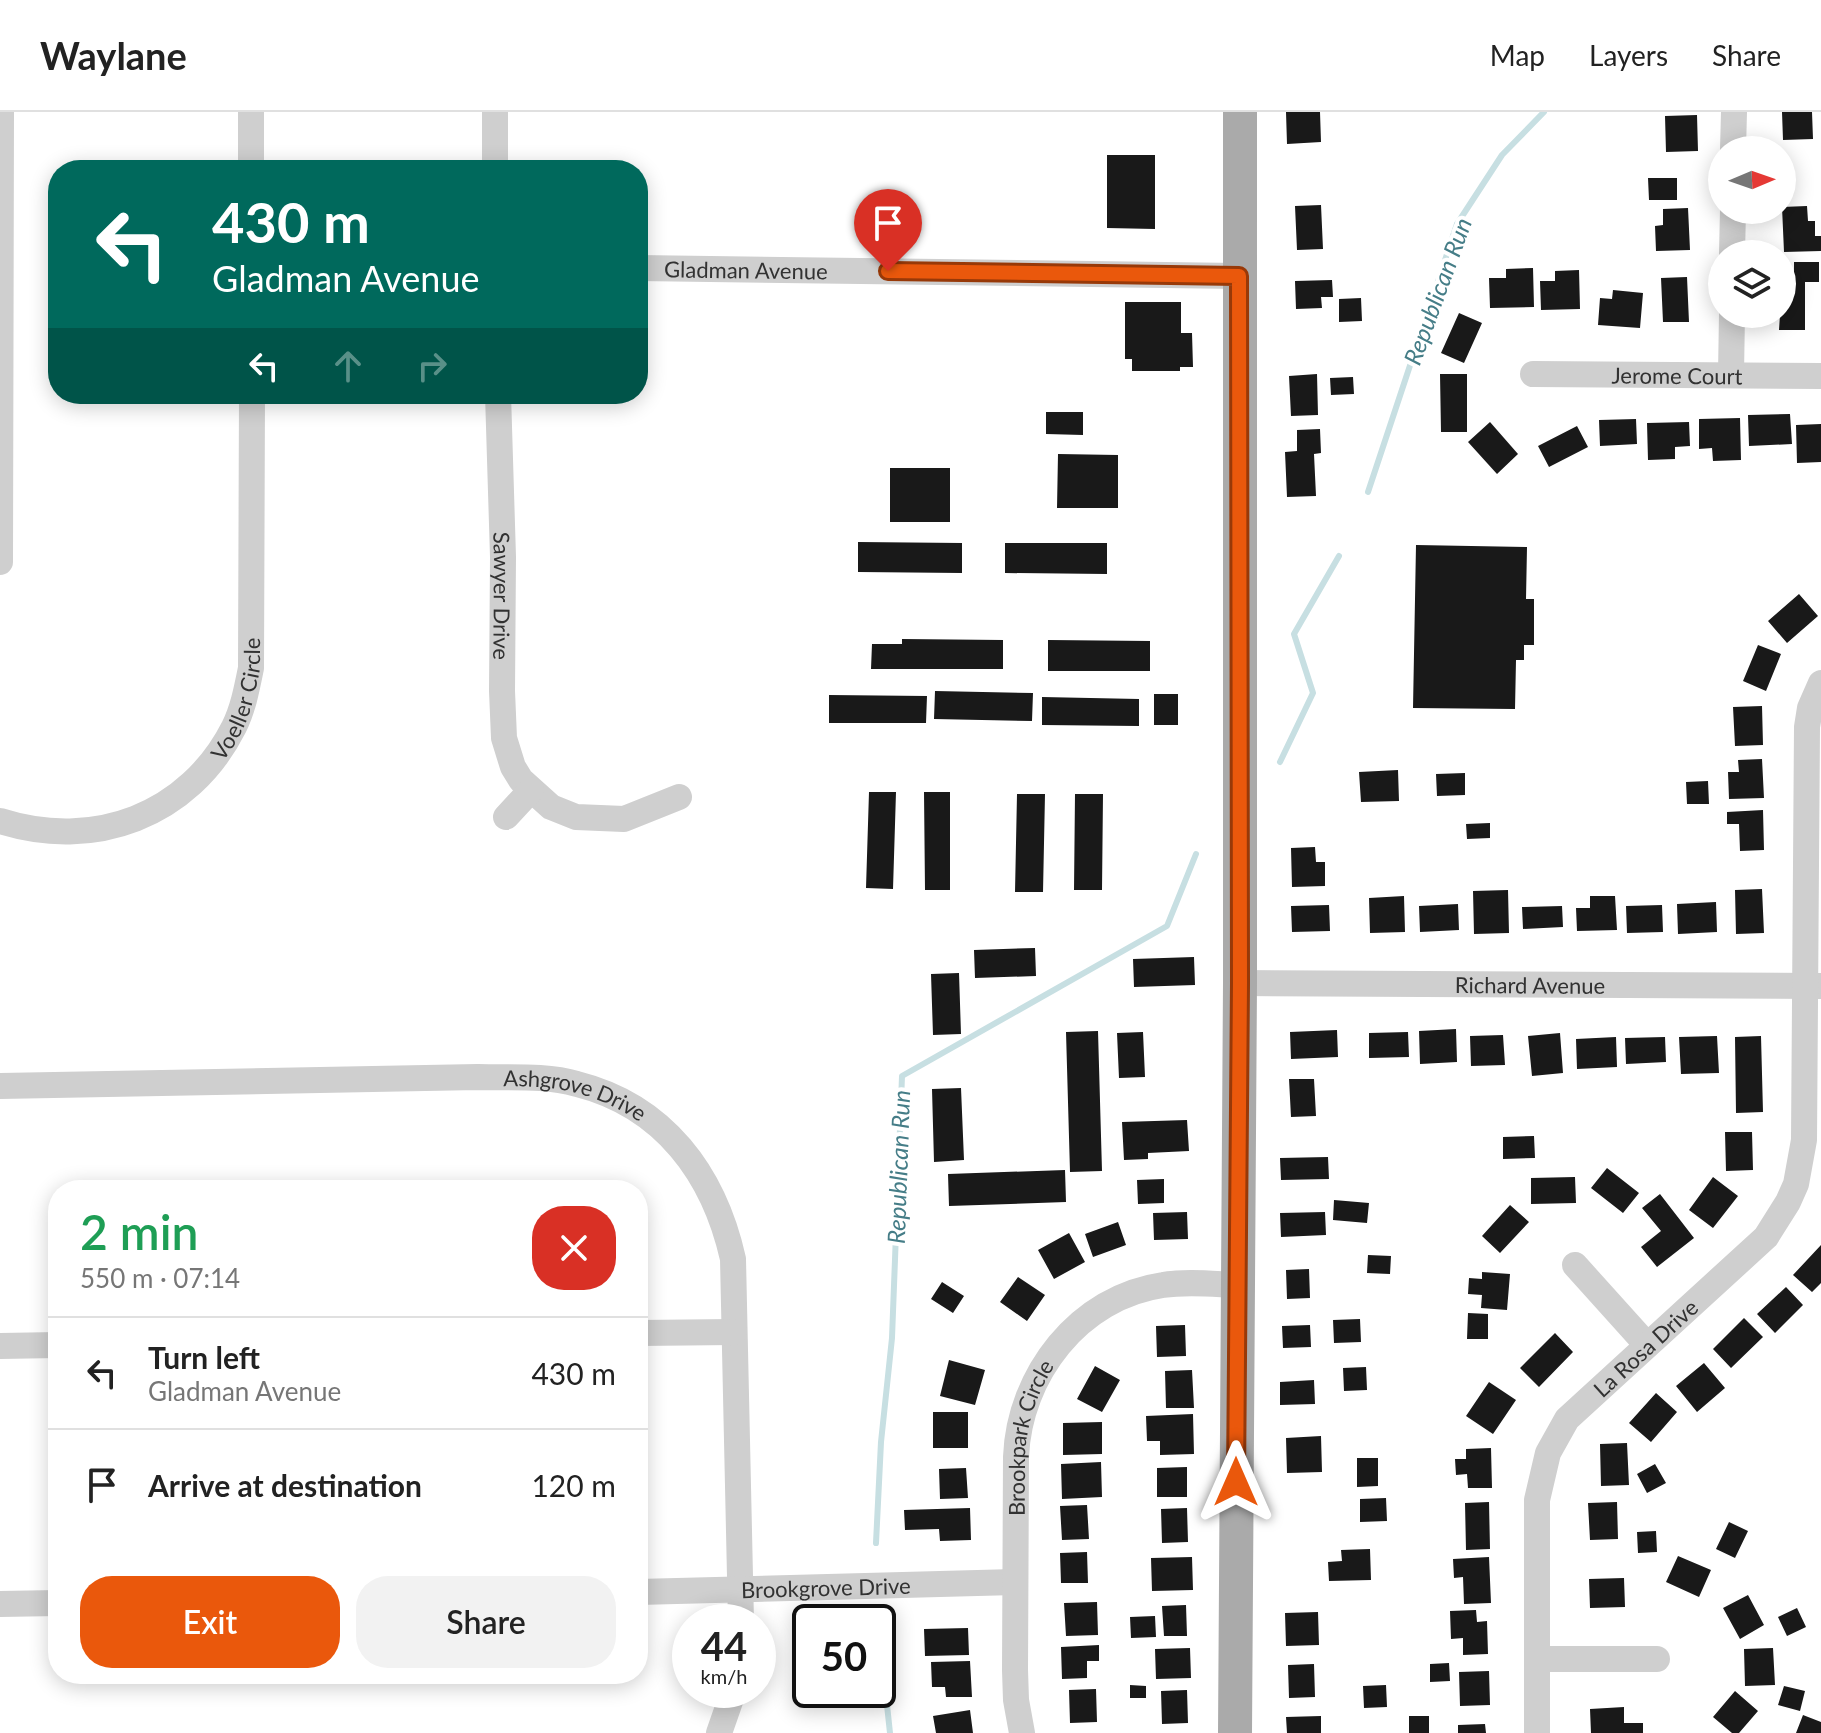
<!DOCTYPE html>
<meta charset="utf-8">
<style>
:root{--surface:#fff;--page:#f2f2f2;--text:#222;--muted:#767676;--line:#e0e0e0;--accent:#ea580c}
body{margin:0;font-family:Lato,sans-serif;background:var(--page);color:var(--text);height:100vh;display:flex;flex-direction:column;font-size:30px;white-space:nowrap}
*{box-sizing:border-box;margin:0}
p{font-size:26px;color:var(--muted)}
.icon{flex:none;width:44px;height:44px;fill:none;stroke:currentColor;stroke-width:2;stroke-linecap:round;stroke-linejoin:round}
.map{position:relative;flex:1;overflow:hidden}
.side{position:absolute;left:48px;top:1068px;width:600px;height:504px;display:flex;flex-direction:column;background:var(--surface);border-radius:32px;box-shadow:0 4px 20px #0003}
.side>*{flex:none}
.banner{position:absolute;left:48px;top:48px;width:600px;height:244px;border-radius:32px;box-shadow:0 4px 20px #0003;background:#00695c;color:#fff;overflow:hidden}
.needle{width:52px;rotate:88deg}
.fabs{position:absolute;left:1708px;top:24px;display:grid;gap:16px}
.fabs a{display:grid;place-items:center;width:88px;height:88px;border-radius:50%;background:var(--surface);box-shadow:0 4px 20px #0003;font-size:40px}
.speed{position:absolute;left:672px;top:1492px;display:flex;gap:16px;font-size:40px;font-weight:700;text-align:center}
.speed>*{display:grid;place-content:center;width:104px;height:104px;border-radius:50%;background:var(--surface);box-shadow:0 4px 20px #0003;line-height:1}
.speed small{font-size:20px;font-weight:400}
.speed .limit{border:4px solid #111;border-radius:12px;background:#fff;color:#111}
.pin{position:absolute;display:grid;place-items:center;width:68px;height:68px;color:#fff;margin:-82px -34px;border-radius:50% 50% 50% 0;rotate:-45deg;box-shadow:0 0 8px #0007}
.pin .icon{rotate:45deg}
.me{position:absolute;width:88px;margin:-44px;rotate:0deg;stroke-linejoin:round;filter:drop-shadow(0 0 6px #0008)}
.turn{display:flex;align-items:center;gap:28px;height:168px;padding:0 32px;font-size:36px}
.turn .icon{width:104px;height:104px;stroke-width:2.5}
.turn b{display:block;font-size:56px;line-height:68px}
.lanes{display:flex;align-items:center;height:76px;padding:0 32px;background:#0003;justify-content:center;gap:40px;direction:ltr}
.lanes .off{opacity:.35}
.round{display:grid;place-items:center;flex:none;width:84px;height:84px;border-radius:32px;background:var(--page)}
.summary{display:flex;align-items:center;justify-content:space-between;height:136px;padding:0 32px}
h1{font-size:48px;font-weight:600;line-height:60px;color:#1e9e55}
.button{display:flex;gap:16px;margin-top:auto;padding:16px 32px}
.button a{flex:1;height:92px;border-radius:32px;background:var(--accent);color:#fff;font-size:32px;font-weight:600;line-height:92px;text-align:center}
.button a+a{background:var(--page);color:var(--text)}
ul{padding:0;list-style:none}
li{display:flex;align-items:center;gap:24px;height:112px;padding:0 32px;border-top:2px solid var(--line)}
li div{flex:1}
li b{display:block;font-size:30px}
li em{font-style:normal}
header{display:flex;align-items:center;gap:48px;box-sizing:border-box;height:112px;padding:0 40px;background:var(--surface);border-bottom:2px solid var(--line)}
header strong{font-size:38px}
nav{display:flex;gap:44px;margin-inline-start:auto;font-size:28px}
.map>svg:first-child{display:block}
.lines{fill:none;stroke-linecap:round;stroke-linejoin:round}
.stream{stroke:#c7dfe2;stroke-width:6}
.building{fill:#191919}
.minor{stroke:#cfcfcf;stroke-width:26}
.major{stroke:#aaa;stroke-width:34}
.route-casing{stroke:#983908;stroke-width:20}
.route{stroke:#ea580c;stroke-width:14}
.labels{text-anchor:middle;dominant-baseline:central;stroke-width:8;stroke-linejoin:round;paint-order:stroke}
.street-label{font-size:22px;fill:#323232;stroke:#fff}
.water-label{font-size:24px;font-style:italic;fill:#457d87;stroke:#fff}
</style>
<header>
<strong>Waylane</strong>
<nav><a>Map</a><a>Layers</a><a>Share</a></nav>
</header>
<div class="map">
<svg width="1821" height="1621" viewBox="0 0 1821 1621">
<rect width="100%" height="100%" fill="#fff"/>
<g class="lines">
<!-- stream -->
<path class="stream" d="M1368 380 1457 112 1502 43 1544 0
M1280 650 1313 581 1294 522 1339 444
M876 1431 881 1330 892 1226 902 964 1167 814 1196 742
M879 1518 890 1621"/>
</g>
<!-- building -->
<path class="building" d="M1286 0H1320L1321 30 1287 32Z
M1782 0H1812L1813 27 1783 28Z
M1697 3 1698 39 1666 40 1665 4Z
M1107 43H1155V117L1107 116Z
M1648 66H1677V88H1649Z
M1321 93 1323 137 1297 138 1295 94Z
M1807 94 1808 109H1815V124H1821V139L1784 140 1782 95Z
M1688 96 1690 138 1656 139 1655 114 1663 113V97Z
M1794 150H1819V170H1805V218H1779L1782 172H1794Z
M1533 156 1534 195 1490 196 1489 166H1506V157Z
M1579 158 1580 197 1541 198 1540 169H1555V159Z
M1687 165 1689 210H1663L1661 166Z
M1332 168 1333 185H1321L1322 196 1296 197 1295 169Z
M1613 178 1643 181 1640 216 1598 213 1600 186 1612 187Z
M1361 186 1362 209 1339 210V187Z
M1125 190H1181V221H1192L1193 255H1180V259H1132V247H1125Z
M1459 201 1482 211 1464 251 1441 241Z
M1317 262 1318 303 1291 304 1289 264Z
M1440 262H1467V320H1441Z
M1353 265 1354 282 1331 283 1330 266Z
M1046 300H1083V323L1046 322Z
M1790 302 1792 332 1749 334 1748 303Z
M1740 306 1741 348 1713 349 1712 336 1699 337V307Z
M1636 307 1637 332 1600 334 1599 308Z
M1490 310 1518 342 1497 362 1468 330Z
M1689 310 1690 334 1675 335V347L1648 348 1647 311Z
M1821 312V350L1797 351 1796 313Z
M1577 314 1588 335 1549 355 1538 334Z
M1320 317 1321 341 1314 342 1316 384 1287 385 1285 340 1297 339V318Z
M1058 342 1118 343V396H1057Z
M890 356H950V410H890Z
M858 430 962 431V461L858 460Z
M1005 431H1107V462L1005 461Z
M1416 433 1527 435 1526 487H1534V533H1524V548H1516L1515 597 1413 596Z
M1799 482 1818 504 1787 531 1768 509Z
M902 527 1003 528V557H871L872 532H902Z
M1048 528 1150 529V559H1048Z
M1758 533 1781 542 1766 579 1743 569Z
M935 579 1033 581 1032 609 934 607Z
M1154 582H1178V613H1154Z
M829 583 927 584 926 611H829Z
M1042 585 1139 587V614L1042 613Z
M1762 594 1763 633 1735 634 1733 595Z
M1762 647 1764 686 1729 687 1728 660H1739L1738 648Z
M1398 658 1399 689 1361 690 1359 660Z
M1465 661V683L1437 684 1436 662Z
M1708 669 1709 692H1687L1686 670Z
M869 680H896L893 777 866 776Z
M924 680H950V778H925Z
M1017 682H1045L1043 780H1015Z
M1075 682H1103L1102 778H1074Z
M1763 698 1764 738 1740 739 1739 712H1727V700Z
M1490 711V726L1467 727 1466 712Z
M1315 735 1316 750H1325V774L1292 775 1291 736Z
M1762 777 1764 821 1736 822 1735 778Z
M1508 778 1509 821 1474 822 1473 779Z
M1404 784 1405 820 1370 821 1369 786Z
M1590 784H1615L1617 818 1577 819 1576 796H1590Z
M1716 790 1717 820 1678 822 1677 792Z
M1458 792 1459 818 1420 820 1419 794Z
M1329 793 1330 819 1292 820 1291 794Z
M1662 793 1663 820 1627 821 1626 794Z
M1562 794 1563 815 1523 817 1522 795Z
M1035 836 1036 864 975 866 974 838Z
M1194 845 1195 873 1134 875 1133 847Z
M959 861 961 922 933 923 931 862Z
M1456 917 1457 950 1420 952 1419 919Z
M1337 918 1338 945 1291 947 1290 920Z
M1098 919 1102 1059 1070 1060 1066 920Z
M1143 920 1145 965 1119 966 1117 921Z
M1408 920 1409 945 1369 946V921Z
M1560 921 1563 961 1532 964 1528 924Z
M1503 923 1505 953 1471 954 1470 924Z
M1717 924 1719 961 1681 962 1679 925Z
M1761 924 1763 1000 1736 1001 1735 925Z
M1616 925 1617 955 1577 957 1576 927Z
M1665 925 1666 950 1626 952 1625 926Z
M1289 967H1314L1316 1004 1291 1005Z
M961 976 964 1048 934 1050 932 977Z
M1187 1008 1189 1039 1148 1041V1047L1124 1048 1122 1010Z
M1725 1020H1752L1753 1058 1726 1059Z
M1534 1024 1535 1046 1503 1047V1025Z
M1328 1045 1329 1067 1281 1068 1280 1046Z
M1607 1056 1639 1081 1623 1101 1591 1076Z
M1065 1058 1066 1090 949 1094 948 1062Z
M1575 1065 1576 1091 1531 1092V1066Z
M1713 1065 1738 1084 1713 1116 1689 1098Z
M1164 1067V1091L1138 1092 1137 1068Z
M1660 1082 1694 1126 1657 1155 1641 1135 1661 1119 1642 1096Z
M1334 1088 1369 1091 1367 1111 1333 1108Z
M1510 1093 1529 1110 1500 1141 1482 1124Z
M1187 1100 1188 1127 1154 1128 1153 1101Z
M1325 1100 1326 1123 1281 1125 1280 1101Z
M1118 1110 1126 1133 1093 1145 1085 1122Z
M1069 1121 1085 1150 1054 1167 1038 1138Z
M1821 1133V1171L1812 1180 1793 1163Z
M1368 1143 1391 1144 1390 1162 1367 1161Z
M1309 1157 1310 1186 1287 1187 1286 1158Z
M1482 1160 1510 1162 1507 1198 1481 1196 1482 1183 1468 1182 1469 1166 1482 1167Z
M1018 1165 1045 1183 1027 1209 1000 1190Z
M942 1170 964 1184 953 1201 931 1187Z
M1786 1175 1803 1193 1775 1221 1757 1202Z
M1468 1201 1488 1202V1227H1467Z
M1744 1206 1763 1225 1731 1256 1713 1237Z
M1360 1207 1361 1230 1334 1231 1333 1208Z
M1185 1213 1186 1244 1157 1245 1156 1214Z
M1310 1213 1311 1235 1283 1236 1282 1214Z
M1555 1221 1573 1240 1539 1275 1520 1256Z
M949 1248 985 1258 975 1293 940 1284Z
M1704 1251 1725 1276 1697 1300 1676 1274Z
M1095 1254 1120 1268 1102 1300 1077 1287Z
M1366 1255 1367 1278 1344 1279 1343 1256Z
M1192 1258 1194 1296H1166L1165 1259Z
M1314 1268 1315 1292 1280 1293V1270Z
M1489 1270 1516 1288 1493 1322 1466 1304Z
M1656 1281 1677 1300 1651 1330 1629 1311Z
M933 1300H968V1336H933Z
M1193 1302 1194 1342 1160 1343V1329H1147L1146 1304Z
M1102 1310V1342L1063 1343V1311Z
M1321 1324 1322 1360 1287 1361 1286 1326Z
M1627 1331 1629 1373 1601 1374 1600 1332Z
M1491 1336 1492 1376H1468L1467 1362 1456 1363 1455 1347H1466V1337Z
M1357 1346H1378V1374L1357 1375Z
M1101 1350 1102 1385 1062 1387 1061 1352Z
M1655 1352 1666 1371 1647 1381 1637 1362Z
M1187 1355V1385H1157V1356Z
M966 1356 968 1386 940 1387 939 1357Z
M1386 1386 1387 1409 1360 1410V1387Z
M1489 1390 1490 1437 1466 1438 1465 1391Z
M1617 1390 1618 1427 1590 1428 1588 1391Z
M1087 1393 1089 1427 1062 1428 1060 1394Z
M970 1396 971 1428 940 1429 939 1417 905 1418 904 1398Z
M1187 1396 1188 1430 1162 1431 1161 1397Z
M1729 1410 1748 1419 1735 1446 1716 1437Z
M1656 1419 1657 1440 1638 1441 1637 1420Z
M1370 1437 1371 1468 1329 1469 1328 1450 1342 1449 1341 1438Z
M1087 1440 1088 1471H1061L1060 1441Z
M1678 1444 1711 1458 1699 1485 1666 1470Z
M1192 1445 1193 1478 1152 1479 1151 1446Z
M1489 1445 1491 1491 1464 1492 1463 1465 1454 1466 1453 1447Z
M1624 1466 1625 1495 1590 1496 1589 1467Z
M1748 1483 1764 1513 1740 1527 1723 1496Z
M1097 1490 1098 1523 1066 1524 1064 1491Z
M1186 1493 1187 1524H1164L1162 1494Z
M1797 1496 1806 1515 1787 1524 1778 1505Z
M1476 1498 1477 1510 1487 1509 1488 1542 1463 1543V1526L1451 1527 1450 1499Z
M1318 1500 1319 1533 1286 1534 1285 1501Z
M1155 1504 1156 1525 1131 1526 1130 1505Z
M968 1516 969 1543 925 1544 924 1517Z
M1099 1533V1549H1087V1566L1062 1567 1061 1535Z
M1190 1536 1191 1566 1156 1567 1155 1537Z
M1773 1536 1775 1573 1745 1574 1744 1537Z
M970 1549 972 1585H946L945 1575H932L931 1550Z
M1449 1551 1450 1569 1430 1570V1552Z
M1314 1552 1315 1585 1289 1586 1288 1553Z
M1489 1559 1490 1593 1460 1594 1459 1560Z
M1130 1573 1146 1574V1586H1130Z
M1386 1573 1387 1595 1364 1596 1363 1574Z
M1784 1574 1805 1579 1800 1599 1778 1593Z
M1096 1577 1097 1610 1070 1611 1069 1578Z
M1187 1578 1188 1611 1162 1612 1161 1579Z
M1735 1579 1758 1599 1739 1621H1732L1713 1605Z
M1624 1595V1611H1643V1621H1591L1590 1597Z
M970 1598 973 1621H936L933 1604Z
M1803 1603 1821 1610V1621H1796Z
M1321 1604V1621H1287L1286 1605Z
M1409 1604H1429V1621H1409Z
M1485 1612 1486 1621H1458V1613Z"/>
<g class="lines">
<!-- minor -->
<g class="minor">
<path d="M251 0V58"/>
<path d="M495 0V58"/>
<path d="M1733 38 1734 0"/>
<path d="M1732 142 1733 98"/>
<path id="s1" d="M638 156 1239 164"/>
<path id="s2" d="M1533 262 1821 264"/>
<path d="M1731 262 1732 202"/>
<path id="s3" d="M498 282 503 445 502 579 504 626 513 655 521 668 551 695 576 705 624 707 679 685"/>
<path d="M0 450 1 0"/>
<path d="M506 705 531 678"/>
<path id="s4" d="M0 709C94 739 189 704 234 615 243 597 247 576 251 556L252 282"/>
<path id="s5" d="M1240 871 1821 874"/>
<path id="s6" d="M0 974 478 965C510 966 545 963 577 972 664 994 714 1062 733 1147L741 1510"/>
<path d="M1575 1153 1647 1233"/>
<path d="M638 1221 734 1220"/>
<path d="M0 1234 58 1233"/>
<path id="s7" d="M638 1480 1015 1470"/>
<path d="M0 1492 58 1491"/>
<path d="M1538 1547H1657"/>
<path d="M719 1621 734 1578"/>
<path id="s8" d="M1022 1621 1016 1588 1015 1558 1016 1345C1019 1263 1079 1185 1163 1173 1187 1169 1213 1172 1237 1173"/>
<path id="s9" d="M1537 1621V1388L1548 1341 1567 1307 1766 1125 1788 1090 1796 1072 1804 1028 1807 615 1810 596 1821 571"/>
</g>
<!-- major -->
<path class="major" d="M1235 1621 1240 871V0"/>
</g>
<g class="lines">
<defs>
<path id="route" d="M888 159 1239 164 1240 871 1236 1370"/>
</defs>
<!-- route casing -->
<use href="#route" class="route-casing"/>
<!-- route -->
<use href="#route" class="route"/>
</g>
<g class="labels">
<!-- street labels -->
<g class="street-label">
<text stroke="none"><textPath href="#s1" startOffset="108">Gladman Avenue</textPath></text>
<text stroke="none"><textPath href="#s2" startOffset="144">Jerome Court</textPath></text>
<text stroke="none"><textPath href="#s3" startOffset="202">Sawyer Drive</textPath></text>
<text stroke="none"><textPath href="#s4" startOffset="304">Voeller Circle</textPath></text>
<text stroke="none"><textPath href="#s5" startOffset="290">Richard Avenue</textPath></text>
<text stroke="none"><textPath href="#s6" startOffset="578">Ashgrove Drive</textPath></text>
<text stroke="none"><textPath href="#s9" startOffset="426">La Rosa Drive</textPath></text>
<text stroke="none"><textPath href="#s8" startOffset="298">Brookpark Circle</textPath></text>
<text stroke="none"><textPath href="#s7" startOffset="188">Brookgrove Drive</textPath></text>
</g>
<!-- water labels -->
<g class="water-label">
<text transform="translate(1437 179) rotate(-70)">Republican Run</text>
<text transform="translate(898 1055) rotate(-88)">Republican Run</text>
</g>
</g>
</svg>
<div class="fabs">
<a><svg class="needle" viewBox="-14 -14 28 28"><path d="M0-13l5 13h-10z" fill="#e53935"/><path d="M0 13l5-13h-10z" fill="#767676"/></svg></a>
<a><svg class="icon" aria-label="layers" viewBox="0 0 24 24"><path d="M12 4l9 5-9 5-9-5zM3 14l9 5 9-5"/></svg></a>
</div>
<div class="speed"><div>44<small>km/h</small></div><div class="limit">50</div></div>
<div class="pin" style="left:888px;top:159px;background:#d93025"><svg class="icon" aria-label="arrive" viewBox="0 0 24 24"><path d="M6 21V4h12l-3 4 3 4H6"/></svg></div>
<svg class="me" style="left:1236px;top:1370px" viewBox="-20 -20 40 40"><path d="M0-17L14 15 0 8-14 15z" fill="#ea580c" stroke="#fff" stroke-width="4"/></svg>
<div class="banner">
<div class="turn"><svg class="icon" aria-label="left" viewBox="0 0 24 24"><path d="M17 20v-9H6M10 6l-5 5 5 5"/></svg><div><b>430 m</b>Gladman Avenue</div></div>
<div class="lanes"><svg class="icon" aria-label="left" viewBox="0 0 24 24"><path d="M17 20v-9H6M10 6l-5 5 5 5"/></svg><svg class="icon off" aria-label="ahead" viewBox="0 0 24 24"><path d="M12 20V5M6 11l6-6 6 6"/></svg><svg class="icon off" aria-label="right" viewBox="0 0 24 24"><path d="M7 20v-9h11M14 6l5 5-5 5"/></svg></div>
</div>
<section class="side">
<div class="summary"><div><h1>2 min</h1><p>550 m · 07:14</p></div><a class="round" style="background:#d93025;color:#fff"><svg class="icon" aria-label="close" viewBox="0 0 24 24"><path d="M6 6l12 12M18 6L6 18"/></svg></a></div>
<ul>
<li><svg class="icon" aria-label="left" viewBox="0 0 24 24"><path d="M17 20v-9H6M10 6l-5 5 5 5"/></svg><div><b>Turn left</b><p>Gladman Avenue</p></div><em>430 m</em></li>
<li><svg class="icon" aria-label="arrive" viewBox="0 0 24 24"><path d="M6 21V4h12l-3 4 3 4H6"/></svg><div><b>Arrive at destination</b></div><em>120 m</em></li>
</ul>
<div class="button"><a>Exit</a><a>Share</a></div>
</section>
</div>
